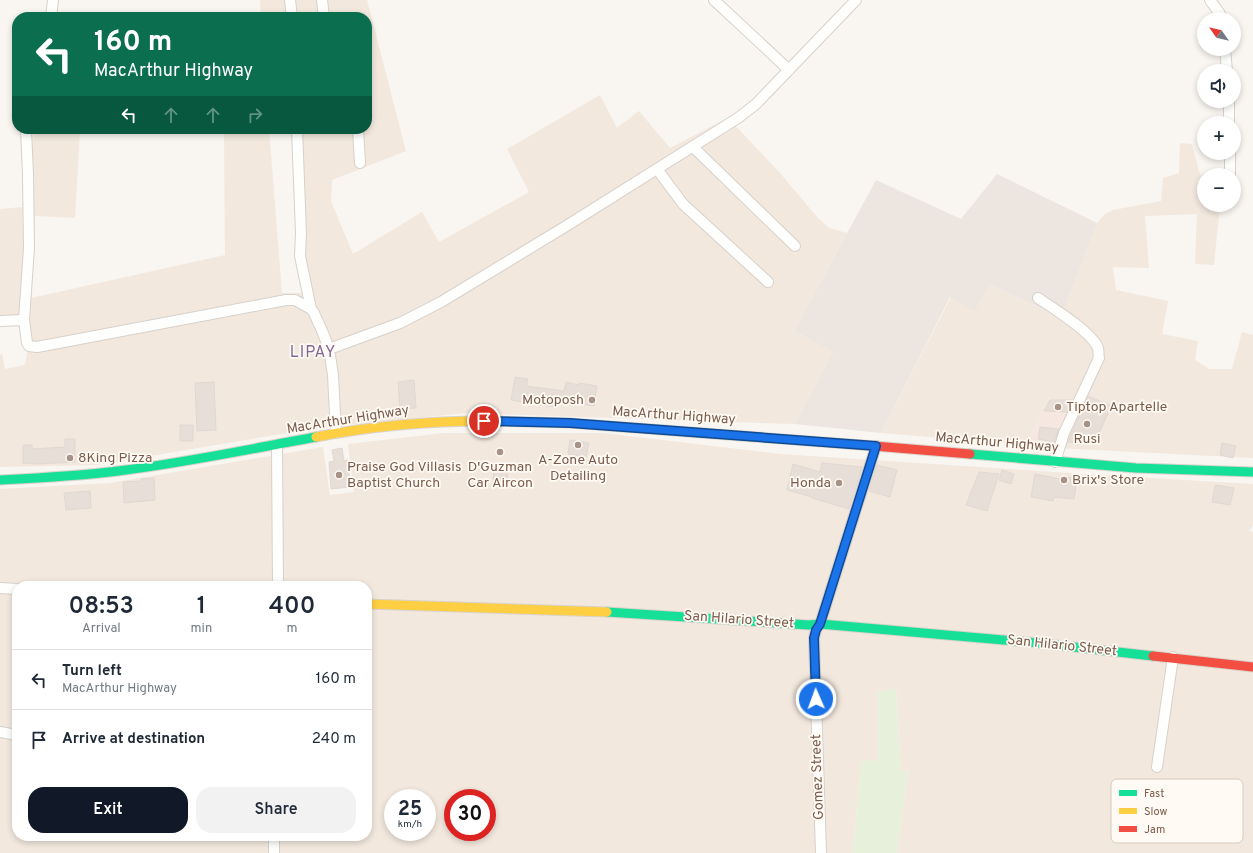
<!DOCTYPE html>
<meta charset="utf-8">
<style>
:root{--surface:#fff;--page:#f2f2f3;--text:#1f2937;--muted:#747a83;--line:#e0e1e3;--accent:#111827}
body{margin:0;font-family:Overpass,sans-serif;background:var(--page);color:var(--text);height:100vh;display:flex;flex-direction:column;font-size:15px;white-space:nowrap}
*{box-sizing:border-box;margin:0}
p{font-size:13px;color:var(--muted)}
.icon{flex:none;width:22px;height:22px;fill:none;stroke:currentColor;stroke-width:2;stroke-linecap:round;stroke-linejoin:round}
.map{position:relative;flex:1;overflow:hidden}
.drawer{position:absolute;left:12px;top:581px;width:360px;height:260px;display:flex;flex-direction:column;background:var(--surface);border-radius:16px;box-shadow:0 2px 6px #0003}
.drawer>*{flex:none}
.hud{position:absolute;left:12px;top:12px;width:360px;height:122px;border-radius:16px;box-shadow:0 2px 6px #0003;background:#0b6e4f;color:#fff;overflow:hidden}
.needle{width:26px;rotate:304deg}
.fabs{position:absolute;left:1197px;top:12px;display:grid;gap:8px}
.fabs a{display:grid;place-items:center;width:44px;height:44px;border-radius:50%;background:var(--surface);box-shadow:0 2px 6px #0003;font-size:20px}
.speed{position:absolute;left:384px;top:789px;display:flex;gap:8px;font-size:20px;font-weight:700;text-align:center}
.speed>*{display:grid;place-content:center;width:52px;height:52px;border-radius:50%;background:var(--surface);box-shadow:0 2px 6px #0003;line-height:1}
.speed small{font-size:10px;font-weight:400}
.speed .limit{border:6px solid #d22;background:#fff;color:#111}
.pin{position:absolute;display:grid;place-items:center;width:34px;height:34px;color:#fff;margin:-17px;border:2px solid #fff;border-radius:50%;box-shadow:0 1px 4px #0007}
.me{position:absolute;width:44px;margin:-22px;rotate:358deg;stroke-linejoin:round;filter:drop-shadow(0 0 3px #0008)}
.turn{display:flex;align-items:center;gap:14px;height:84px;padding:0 16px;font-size:18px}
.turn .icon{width:52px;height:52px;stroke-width:2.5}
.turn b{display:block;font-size:28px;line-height:34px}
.lanes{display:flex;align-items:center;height:38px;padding:0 16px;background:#0003;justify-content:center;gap:20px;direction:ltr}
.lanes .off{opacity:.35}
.eta{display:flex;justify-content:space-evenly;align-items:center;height:68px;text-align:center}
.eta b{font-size:24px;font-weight:600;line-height:28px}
.action{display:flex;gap:8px;margin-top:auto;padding:8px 16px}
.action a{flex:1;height:46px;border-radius:16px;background:var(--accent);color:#fff;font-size:16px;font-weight:600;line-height:46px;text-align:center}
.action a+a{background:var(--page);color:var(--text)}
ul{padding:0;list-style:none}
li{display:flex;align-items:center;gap:12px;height:60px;padding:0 16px;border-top:1px solid var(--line)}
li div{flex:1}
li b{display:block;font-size:15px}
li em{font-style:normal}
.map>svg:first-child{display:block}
.residential{fill:#f2e8de;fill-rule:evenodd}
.commercial{fill:#f6e8e1}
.industrial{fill:#ede5e0}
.green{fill:#e7f0db}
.building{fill:#e6ded7;stroke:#e2d8d2}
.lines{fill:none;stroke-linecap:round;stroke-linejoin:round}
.street-casing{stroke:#d7d1cb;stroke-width:12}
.fast-casing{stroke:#d9d2cb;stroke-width:11}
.slow-casing{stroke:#d9d2cb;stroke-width:11}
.jam-casing{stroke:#d9d2cb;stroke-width:11}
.street{stroke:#fefefd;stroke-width:10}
.fast{stroke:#16e098;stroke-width:9}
.slow{stroke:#ffcf43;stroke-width:9}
.jam{stroke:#f24e42;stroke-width:9}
.route-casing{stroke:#114b97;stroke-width:10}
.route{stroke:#1a73e8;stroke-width:7}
.poi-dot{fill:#a69286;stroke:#fffaf3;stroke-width:1.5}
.labels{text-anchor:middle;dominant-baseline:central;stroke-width:3.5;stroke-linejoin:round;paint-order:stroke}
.poi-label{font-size:14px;fill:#7a5c4d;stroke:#fffaf3;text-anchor:start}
.street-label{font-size:14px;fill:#7a5c4d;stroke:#fffaf3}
.quarter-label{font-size:16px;letter-spacing:1px;fill:#846695;stroke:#fffaf3}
.key{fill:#fffaf3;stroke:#d7cbc1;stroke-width:1}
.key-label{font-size:11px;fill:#7a5c4d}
</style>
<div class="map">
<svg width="1253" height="853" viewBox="0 0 1253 853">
<rect width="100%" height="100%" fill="#f9f5f0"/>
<!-- residential -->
<path class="residential" d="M260 0H367L406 151 332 180 331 201 353 254 422 212 439 242 529 192 507 149 600 95 617 128 639 111 670 148 728 118 780 173 818 218 829 228 847 233 794 331 833 352 795 424 466 413 316 428 97 465 0 467V354H2L5 369 25 365 31 328 0 324V209L22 207 35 129H80L75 218 35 216 31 298 225 255 224 129H269L282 293H303L291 129H367V17H261Z
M1180 143 1192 144 1200 175 1224 172V175H1204V205H1220L1214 265 1195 264 1197 214 1145 216 1149 268 1113 267 1116 290 1168 301 1162 334 1198 341 1195 360 1209 369H1232L1242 332 1253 335V458L1056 448 1049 399 1026 445 881 433 951 297 990 284 1061 318 1097 223 1105 214 1113 210 1161 201 1163 178 1179 173Z
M444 433H603L780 454 1100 475 1253 484V525L1249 531 1253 532V853H897L908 770 901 772 896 689 878 691V761H861L853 853H0V489L110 483 323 447 330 495 354 492 348 444ZM17 586H367V836H17ZM393 798H427V832H393ZM453 798H487V832H453Z"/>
<!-- commercial -->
<path class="commercial" d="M1049 399H1076L1056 448 1026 445Z"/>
<!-- industrial -->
<path class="industrial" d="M997 174 1097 223 1061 318 990 284 974 311 950 297 881 433 795 424 833 352 794 331 876 180 961 219Z"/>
<!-- green -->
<path class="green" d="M896 689 901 772 908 770 897 853H853L861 761 878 760V691Z"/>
<!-- building -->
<path class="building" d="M515 377 528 379 526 386 564 391 566 382 579 385V383L597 386 594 406 573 403V404L555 400 554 407 511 400Z
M414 380 416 408 400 409 398 382Z
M214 382 216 430 197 431 195 383Z
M1088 396 1111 406 1095 443 1068 442Z
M1050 400H1072L1067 412 1044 411Z
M180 425H193V441H180Z
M1040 427 1059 429 1054 442 1038 439Z
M65 439H75V462L36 464 23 463V445H32V449L65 447Z
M570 440 589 443 586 457 568 454Z
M1222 443 1236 446 1233 458 1220 455Z
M342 448 344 461 348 460 350 487 331 489 329 462 334 461 332 450Z
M494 463H508L507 487 493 486Z
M822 463 862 467 849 509 812 498V497L787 490 793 464 820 472Z
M877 465 897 470 890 497 869 491Z
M1002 470 1014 474 1011 484 999 480Z
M979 472 999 474 987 511 966 505Z
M1035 474 1060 479 1061 476 1077 479 1074 499 1054 497 1053 501 1031 497Z
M154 478 155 500 124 503 123 482 141 481V479Z
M1215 485 1234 488 1230 505 1212 502Z
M90 491 91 508 66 510 64 493Z"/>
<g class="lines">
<defs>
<path id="street" d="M290 0 292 17
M322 0 324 17
M714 0 789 70
M1210 0 1220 14 1221 19
M51 17 53 0
M1225 49 1227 71
M1229 101V123
M297 129 301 233 300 256 311 309
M358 129 360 163
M693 147 795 246
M1230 153V175
M657 169 683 204 768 282
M1038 298C1053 308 1092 332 1098 348 1099 351 1098 355 1099 358L1064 433 1055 462
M24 320 29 248 28 175 26 129
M0 321 24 320 27 343 29 346 37 347 286 300H295L311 309 314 313 323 333 329 349 333 375 336 433
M329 349 400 323 441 302 563 228 738 118 756 104 856 0
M277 445 278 586
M0 588 17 589
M0 732 17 735
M1157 767 1173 657
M274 853V836
M821 853 814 638 816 630 820 624 876 446"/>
<path id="fast" d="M486 421 570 423 862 445
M970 454 1136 468 1253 472
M0 480C40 478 79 476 118 471 184 463 250 449 316 437
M607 612 809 625 820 624 1038 643 1153 656"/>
<path id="slow" d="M316 437C372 426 429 421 486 421
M367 604 607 612"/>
<path id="jam" d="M862 445 970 454
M1153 656 1253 667"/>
</defs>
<!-- street casing -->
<use href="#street" class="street-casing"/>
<!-- fast casing -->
<use href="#fast" class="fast-casing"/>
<!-- slow casing -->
<use href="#slow" class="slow-casing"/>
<!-- jam casing -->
<use href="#jam" class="jam-casing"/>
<!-- street -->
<use href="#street" class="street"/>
<!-- fast -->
<use href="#fast" class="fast"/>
<!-- slow -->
<use href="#slow" class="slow"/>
<!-- jam -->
<use href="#jam" class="jam"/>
</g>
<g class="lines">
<defs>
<path id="route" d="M484 421 570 423 876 446 820 624 816 630 814 638 816 699"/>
</defs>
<!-- route casing -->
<use href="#route" class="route-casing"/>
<!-- route -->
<use href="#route" class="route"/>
</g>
<!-- markers -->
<g class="poi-dot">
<circle cx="592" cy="400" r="4"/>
<circle cx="1058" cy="407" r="4"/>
<circle cx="1087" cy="424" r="4"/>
<circle cx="578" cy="445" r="4"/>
<circle cx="500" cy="452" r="4"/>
<circle cx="70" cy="458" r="4"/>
<circle cx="339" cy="475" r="4"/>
<circle cx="1064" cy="480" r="4"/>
<circle cx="839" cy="483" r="4"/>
</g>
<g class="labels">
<!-- poi labels -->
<g class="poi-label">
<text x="584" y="400" text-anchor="end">Motoposh</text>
<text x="1066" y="407">Tiptop Apartelle</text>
<text x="1087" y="439" text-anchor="middle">Rusi</text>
<text x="78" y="458">8King Pizza</text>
<text x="578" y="460" text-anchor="middle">A-Zone Auto<tspan x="578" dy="16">Detailing</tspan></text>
<text x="347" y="467">Praise God Villasis<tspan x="347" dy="16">Baptist Church</tspan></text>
<text x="500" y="467" text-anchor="middle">D'Guzman<tspan x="500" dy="16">Car Aircon</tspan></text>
<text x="1072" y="480">Brix's Store</text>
<text x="831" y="483" text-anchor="end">Honda</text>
</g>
<!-- street labels -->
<g class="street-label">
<text transform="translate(674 416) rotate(4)">MacArthur Highway</text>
<text transform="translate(348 420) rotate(-9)">MacArthur Highway</text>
<text transform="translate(997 443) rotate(5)">MacArthur Highway</text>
<text transform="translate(739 620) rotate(4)">San Hilario Street</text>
<text transform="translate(1062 646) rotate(6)">San Hilario Street</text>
<text transform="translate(818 777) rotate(-92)">Gomez Street</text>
</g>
<!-- quarter labels -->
<g class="quarter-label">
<text x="313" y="353">LIPAY</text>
</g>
</g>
<!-- legend -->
<rect x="1111" y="779" width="132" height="64" rx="6" class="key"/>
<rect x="1119" y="790" width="18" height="6" fill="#16e098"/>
<rect x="1119" y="808" width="18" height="6" fill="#ffcf43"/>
<rect x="1119" y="826" width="18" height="6" fill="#f24e42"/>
<g class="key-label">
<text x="1144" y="797">Fast</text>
<text x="1144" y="815">Slow</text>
<text x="1144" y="833">Jam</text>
</g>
</svg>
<div class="fabs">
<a><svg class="needle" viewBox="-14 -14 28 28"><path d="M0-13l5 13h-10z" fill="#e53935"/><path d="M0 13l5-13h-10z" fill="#747a83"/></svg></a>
<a><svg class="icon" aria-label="sound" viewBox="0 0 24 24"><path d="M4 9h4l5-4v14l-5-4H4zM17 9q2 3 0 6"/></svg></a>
<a>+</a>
<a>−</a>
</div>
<div class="speed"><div>25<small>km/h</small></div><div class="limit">30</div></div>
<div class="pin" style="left:484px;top:421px;background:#d93025"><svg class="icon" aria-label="arrive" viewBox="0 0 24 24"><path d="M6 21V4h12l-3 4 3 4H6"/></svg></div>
<svg class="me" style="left:816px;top:699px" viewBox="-20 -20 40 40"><circle r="17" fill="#1a73e8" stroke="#fff" stroke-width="3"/><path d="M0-11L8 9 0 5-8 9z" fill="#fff"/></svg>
<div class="hud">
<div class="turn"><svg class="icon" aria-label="left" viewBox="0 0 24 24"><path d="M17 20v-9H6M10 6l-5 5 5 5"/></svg><div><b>160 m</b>MacArthur Highway</div></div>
<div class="lanes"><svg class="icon" aria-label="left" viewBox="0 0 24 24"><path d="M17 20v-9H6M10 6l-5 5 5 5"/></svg><svg class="icon off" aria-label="ahead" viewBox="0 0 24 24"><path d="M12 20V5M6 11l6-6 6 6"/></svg><svg class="icon off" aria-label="ahead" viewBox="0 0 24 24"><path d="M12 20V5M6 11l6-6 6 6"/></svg><svg class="icon off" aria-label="right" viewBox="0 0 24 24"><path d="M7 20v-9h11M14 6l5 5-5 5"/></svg></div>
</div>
<section class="drawer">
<div class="eta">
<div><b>08:53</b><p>Arrival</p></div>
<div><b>1</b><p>min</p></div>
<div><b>400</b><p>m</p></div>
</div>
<ul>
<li><svg class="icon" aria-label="left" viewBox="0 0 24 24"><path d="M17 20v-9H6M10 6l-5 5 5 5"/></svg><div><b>Turn left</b><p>MacArthur Highway</p></div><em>160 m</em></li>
<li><svg class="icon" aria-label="arrive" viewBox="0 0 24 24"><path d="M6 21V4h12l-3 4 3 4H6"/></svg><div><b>Arrive at destination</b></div><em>240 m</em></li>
</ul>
<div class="action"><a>Exit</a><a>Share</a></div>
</section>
</div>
